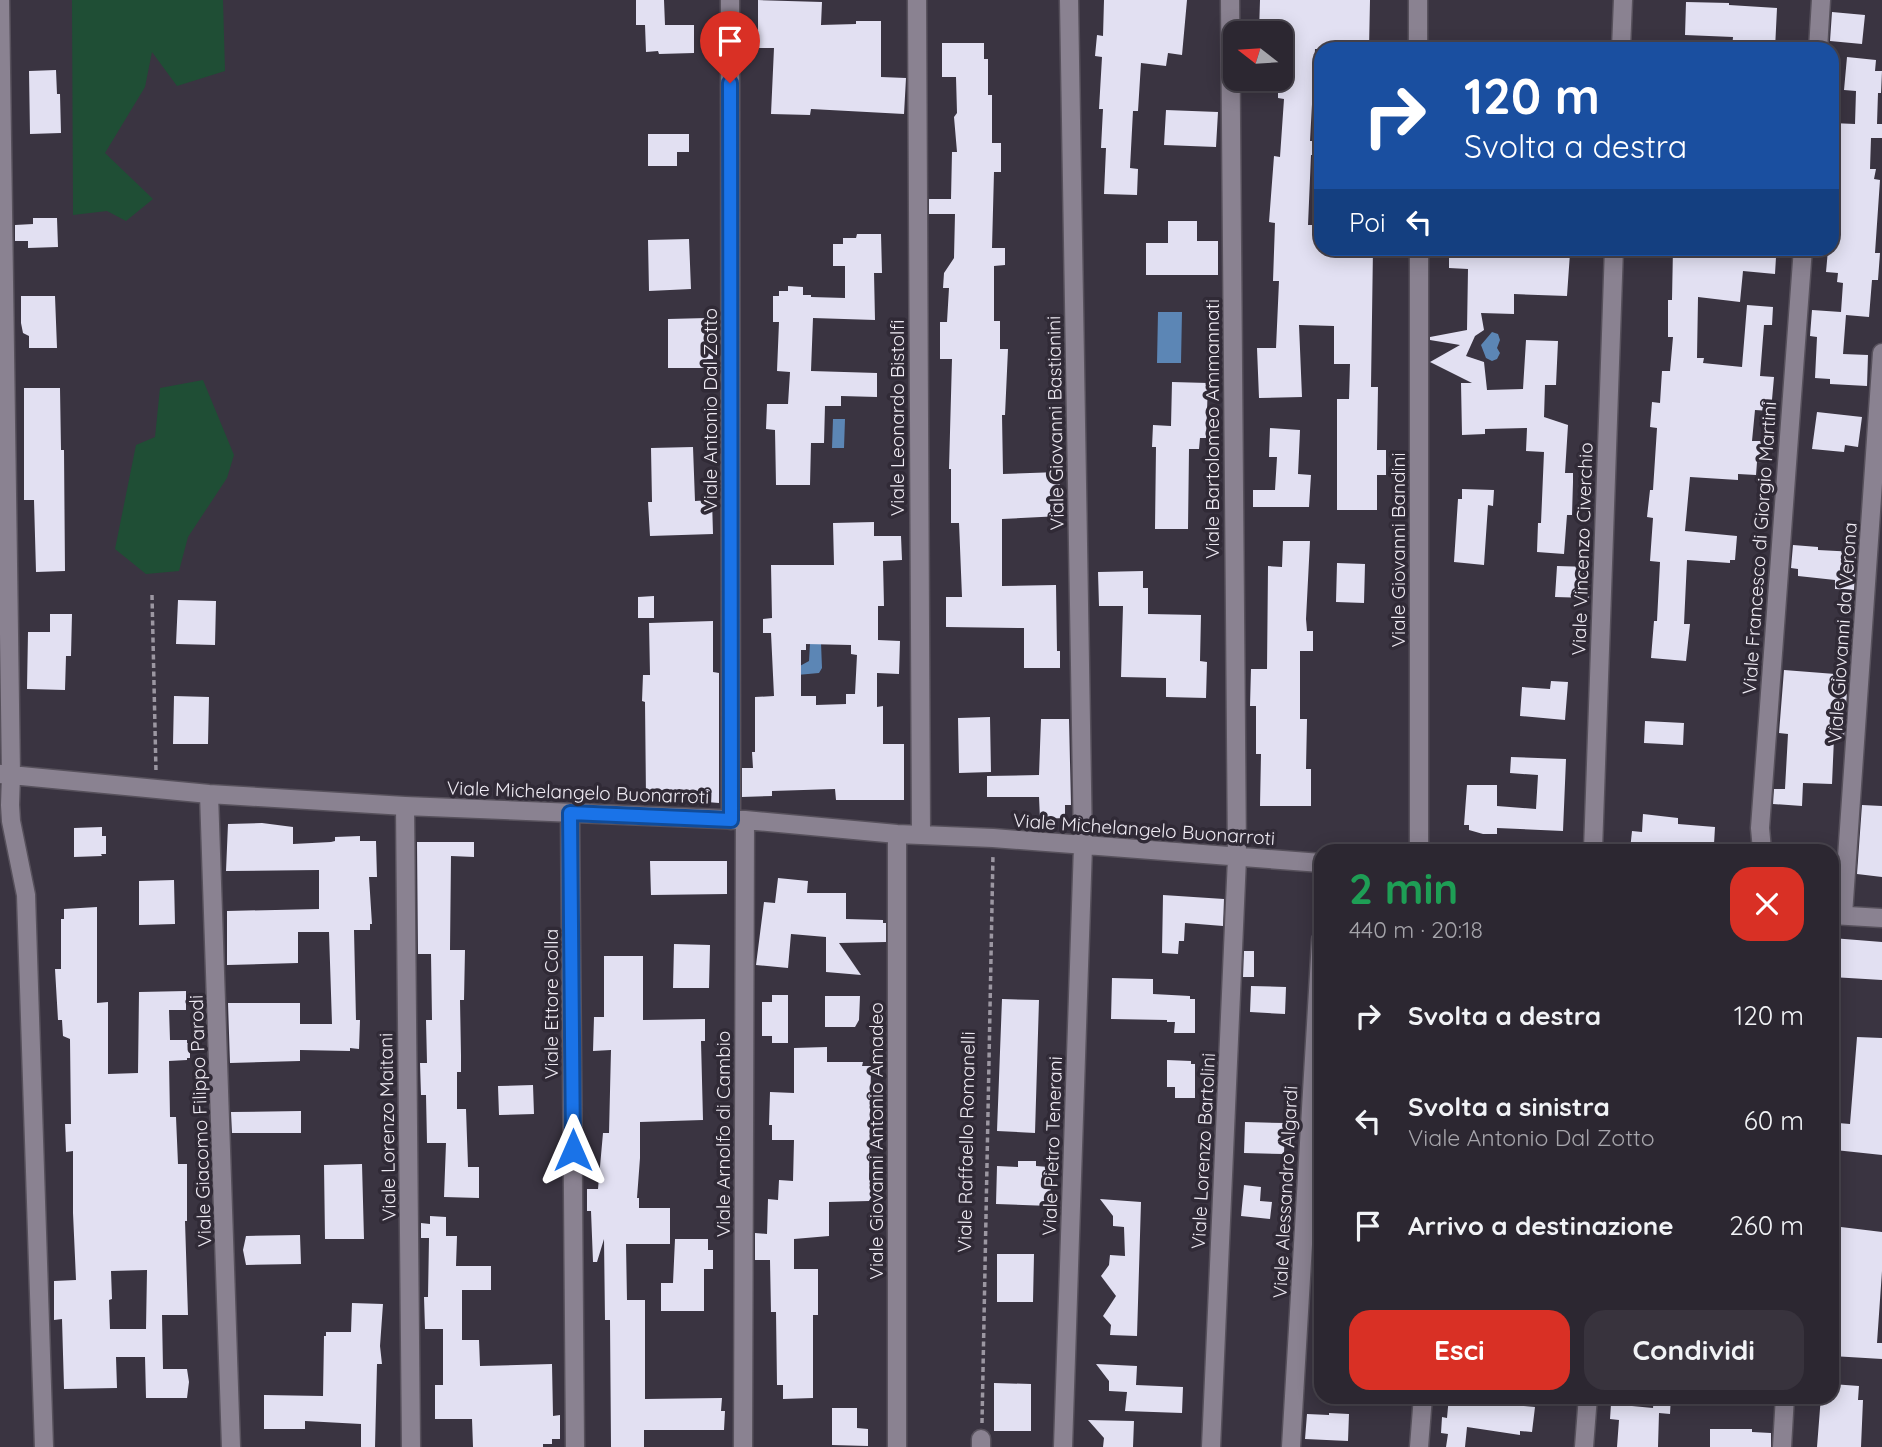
<!DOCTYPE html>
<html lang="it">
<meta charset="utf-8">
<style>
:root{--surface:#2c2731;--page:#38333d;--text:#f1f3f6;--muted:#a6a5ab;--line:#48444d;--accent:#d93025}
body{margin:0;font-family:Quicksand,sans-serif;background:var(--page);color:var(--text);height:100vh;display:flex;flex-direction:column;font-size:26px;white-space:nowrap}
*{box-sizing:border-box;margin:0}
p{font-size:23px;color:var(--muted)}
.icon{flex:none;width:38px;height:38px;fill:none;stroke:currentColor;stroke-width:2;stroke-linecap:round;stroke-linejoin:round}
.map{position:relative;flex:1;overflow:hidden}
.sheet{position:absolute;left:1314px;top:844px;width:525px;height:560px;display:flex;flex-direction:column;background:var(--surface);border-radius:21px;box-shadow:0 4px 18px #0003,0 0 0 2px var(--line)}
.sheet>*{flex:none}
.guide{position:absolute;left:1314px;top:42px;width:525px;height:214px;border-radius:21px;box-shadow:0 4px 18px #0003,0 0 0 2px var(--line);background:#1a4fa0;color:#fff;overflow:hidden}
.needle{width:46px;rotate:287deg}
.fabs{position:absolute;left:1223px;top:21px;display:grid;gap:14px}
.fabs a{display:grid;place-items:center;width:70px;height:70px;border-radius:14px;background:var(--surface);box-shadow:0 4px 18px #0003,0 0 0 2px var(--line);font-size:35px}
.pin{position:absolute;display:grid;place-items:center;width:60px;height:60px;color:#fff;margin:-72px -30px;border-radius:50% 50% 50% 0;rotate:-45deg;box-shadow:0 0 7px #0007}
.pin .icon{rotate:45deg}
.me{position:absolute;width:77px;margin:-38px;rotate:0deg;stroke-linejoin:round;filter:drop-shadow(0 0 5px #0008)}
.turn{display:flex;align-items:center;gap:24px;height:147px;padding:0 35px;font-size:32px}
.turn .icon{width:91px;height:91px;stroke-width:2.5}
.turn b{display:block;font-size:49px;line-height:60px}
.then{display:flex;align-items:center;height:66px;padding:0 35px;background:#0003;gap:14px;font-size:26px}
.round{display:grid;place-items:center;flex:none;width:74px;height:74px;border-radius:21px;background:var(--page)}
.summary{display:flex;align-items:center;justify-content:space-between;height:119px;padding:0 35px}
h1{font-size:42px;font-weight:700;line-height:52px;color:#1e9e55}
.primary-button{display:flex;gap:14px;margin-top:auto;padding:14px 35px}
.primary-button a{flex:1;height:80px;border-radius:21px;background:var(--accent);color:#fff;font-size:28px;font-weight:700;line-height:80px;text-align:center}
.primary-button a+a{background:var(--page);color:var(--text)}
ul{padding:0;list-style:none}
li{display:flex;align-items:center;gap:21px;height:105px;padding:0 35px}
li div{flex:1}
li b{display:block;font-size:26px}
li em{font-style:normal}
.map>svg:first-child{display:block}
.green{fill:#1f4e35}
.water{fill:#5c86b5}
.building{fill:#e2e0f2;fill-rule:evenodd}
.lines{fill:none;stroke-linecap:round;stroke-linejoin:round}
.minor-casing{stroke:#57515c;stroke-width:21}
.path{stroke:#9c97a2;stroke-width:3.5;stroke-dasharray:5 3.5;stroke-linecap:butt}
.minor{stroke:#8a8291;stroke-width:18}
.route-casing{stroke:#114b97;stroke-width:18}
.route{stroke:#1a73e8;stroke-width:12}
.labels{text-anchor:middle;dominant-baseline:central;stroke-width:7;stroke-linejoin:round;paint-order:stroke}
.street-label{font-size:19px;fill:#eeeaf3;stroke:#302a36}
</style>
<div class="map">
<svg width="1882" height="1447" viewBox="0 0 1882 1447">
<rect width="100%" height="100%" fill="#3a3441"/>
<!-- green -->
<path class="green" d="M72 0H223L225 71 177 86 152 52 145 87 105 153 153 199 126 221 107 211 73 215Z
M203 380 234 455 227 478 188 537 179 571 146 574 115 549 136 445 155 437 160 388Z"/>
<!-- water -->
<path class="water" d="M1158 312H1182L1181 363H1157Z
M1492 332 1498 334 1500 340 1497 348 1500 353 1497 359 1492 361 1486 358 1481 345Z
M833 419H845L844 448H832Z
M821 643 822 668 819 673 797 675 798 667 809 661 810 644Z"/>
<!-- building -->
<path class="building" d="M636 0H664L665 25H694V53L659 54 658 51 646 52 645 25H636Z
M758 0 822 2 821 25 856 24V21H881V77L906 78 904 114 811 109 810 115 771 114 774 48H758Z
M1104 0H1187L1182 55 1168 53 1166 66 1141 63 1138 111H1133L1130 168 1138 169 1137 195 1104 194 1106 148H1101L1103 109H1099L1102 57 1095 56 1097 35 1103 36Z
M1260 0H1370L1369 49H1315L1310 141H1321V155H1311L1308 225H1321V248H1373L1371 387H1378L1377 450H1386V475H1377V510H1337V399H1349L1350 364H1334V326L1299 325 1302 397 1259 398 1257 348H1276L1279 281H1273L1275 223 1269 222 1274 156 1280 157 1284 99 1278 98V79H1281V33H1259Z
M1686 2 1729 3V5L1777 8 1775 49H1732L1733 37 1685 35Z
M1832 12 1865 15 1862 44 1830 41Z
M942 43H984V59H988V95H992V143H1001V172H994L992 248H1005V265L994 266V321H1000V349H1008L1005 415H1002L1003 474 1059 472 1061 516 1002 519V586L1056 585 1057 651H1060V668H1024V628L946 627V597H962L959 523H951V469H949L952 359H940V322H947L949 288H943L944 273 954 258 955 214H929V199H951L952 152H957L954 117 957 113 956 77H942Z
M1847 57 1876 60 1875 71H1882L1881 93H1878L1877 124H1882V138H1871L1870 169H1876L1874 179 1880 180 1875 253H1880L1878 280H1872L1869 317 1846 315 1843 354 1868 355 1867 386 1830 384V379L1815 378 1817 337 1810 336 1812 310 1841 312 1843 283 1837 282 1838 273 1826 272 1828 250H1832V181L1835 182 1837 150H1832V123L1855 124 1856 91 1844 90Z
M56 70 57 94H60L61 133 30 134 29 71Z
M1166 110 1218 112 1216 147 1164 145Z
M648 134H689V152H677V166H648Z
M33 218H57L58 247 28 248V241H15V225L33 224Z
M1168 221H1197V241H1218V275H1146V243H1168Z
M857 234H881L882 273H874L875 320 813 318 811 371 877 373V397L841 396V406H825L824 443H811L810 485H776L775 430 766 429 767 404H788L790 372 777 371 779 322H773V296H779V291H788V286L803 287V295H811V297L845 298V266H833V244H843V238H856Z
M689 239 691 289 649 291 648 240Z
M1455 248H1507V256L1551 258V252L1570 253 1567 296 1514 294V314L1481 313 1484 330 1475 336 1466 356 1484 362 1487 390 1523 389 1526 340 1558 341 1556 385H1545L1544 417 1568 425 1565 473H1573V482L1572 515H1567L1564 554 1537 552 1538 523H1541L1544 452 1526 451 1527 428 1485 429V434L1462 435 1461 383H1472L1430 362 1460 345 1430 340V337L1467 330 1468 269 1449 268V251H1455Z
M1673 248H1769L1768 257H1776L1775 274 1743 271 1740 302 1698 297 1697 358H1704L1703 363 1742 367 1747 305 1773 307 1772 325H1764L1760 376 1774 377 1771 411 1755 410 1752 441H1764L1763 463 1757 462 1756 475 1738 474V480L1690 477 1685 531 1737 536 1735 560H1730V563L1687 560 1684 624H1690L1686 661 1651 658 1654 621H1657L1660 562 1650 561 1653 518 1647 517 1650 490H1653L1657 428 1650 427 1652 402 1660 403 1662 371H1670L1673 337H1668V300H1672Z
M21 296H55L57 348H29V336L23 333 21 323Z
M707 318V330H713V359H707L708 368H668V319Z
M1172 382 1208 383 1206 438H1200L1199 449H1189L1188 529H1155L1156 447H1152L1153 425 1171 426Z
M24 388H60L61 450H64L65 571 36 572 34 500H24Z
M1817 412 1862 417 1858 447 1845 445 1844 452 1812 449Z
M1270 428 1300 430 1298 474 1311 475 1309 507H1253V490H1275L1277 457H1269Z
M693 447 695 501 712 500 713 534 650 536 648 502H652L651 448Z
M1462 489 1494 490 1493 506 1488 505 1484 565 1454 562 1458 499H1462Z
M874 522V536H901L902 560 883 561 884 606H878V640L900 641 899 674 877 673V707L883 706V744H904V800H836L835 789 772 791V796L742 797V768H753L752 752H755V697L774 696 771 633H763V619L772 618 771 565H834L833 523ZM806 644 851 645V654L857 655 855 694H846V704L816 705V696H801V650H806Z
M1283 541H1310L1306 619 1307 631H1313V651H1300V719H1307L1306 769H1311V806H1260L1261 754H1256V706H1250L1251 669H1267L1268 566 1282 567Z
M1793 545 1818 547V550L1856 552 1854 590 1835 589V580L1798 576V569L1791 568Z
M1337 563 1365 564 1364 603 1336 602Z
M1557 566 1590 567 1589 598 1555 597Z
M1143 571V588H1148V614L1201 615 1200 661 1207 662 1206 698 1166 697V678L1121 677 1123 606H1099L1098 572Z
M654 596V618H638V597Z
M178 600 216 601 215 645 176 644Z
M50 614H72L71 656H66L65 690 27 689 28 632H50Z
M713 621V672L719 673V803L646 797 645 702 642 701 643 675H650L649 623Z
M1784 670 1848 675 1844 738H1834L1832 784 1803 783 1802 806 1773 804 1774 789H1785L1788 734 1779 733Z
M1551 681 1568 682 1565 720 1520 716 1522 687 1550 689Z
M174 696 209 697 208 744H173Z
M990 717 991 772 959 773 958 718Z
M1041 719H1069L1071 805H1065V818L1040 819 1039 797H987V776L1039 775Z
M1645 721 1684 723 1683 745 1644 743Z
M1511 757 1566 759 1563 831 1497 828V834H1483L1469 830V825H1464L1467 785H1497V806L1536 809 1538 775 1510 773Z
M1862 805 1882 806V877L1857 874Z
M1643 814 1678 818V824L1715 827 1714 844 1704 843V850H1630L1632 831 1642 832Z
M262 823 293 827V844L331 842 335 841V837L360 836V841H376L377 877H369L372 924H370V930H354L356 1020H360L359 1049 350 1048V1051L300 1050V1061L230 1063 228 1003H300V1024H332L329 932H298V963L227 965V911L319 909V870L226 871 228 824Z
M102 827V836H106V854H101L102 856 74 857V828Z
M417 842H474V857L451 856 450 950H465L464 1000H460L461 1055V1072H457V1109H466L468 1167H479V1198L444 1197 446 1143H427L426 1095H421L420 1063H427L426 1020H432L431 954H418Z
M650 861H727V894L651 895Z
M778 878 808 881 807 893H846V919L883 920V923H886V942L839 943 861 975 826 972V937L791 934 788 968 756 965 764 902 775 903Z
M174 880 175 924 139 925V881Z
M1163 895 1224 899 1223 926 1185 923 1184 941H1179L1178 954 1162 953Z
M97 907V1003L108 1002V1074L138 1073 139 992 186 991V1010H169L170 1040H187V1043H190V1058H187V1060L169 1061 170 1117H176L178 1164H187V1221H185L188 1315H162L163 1369H187L189 1382 187 1398H146L145 1357H116L117 1388 64 1389 62 1319 54 1320V1281L76 1280 73 1213V1151L66 1152 65 1124H71L70 1039 63 1036 62 1020H58L55 969H61V919H64V909ZM147 1270 146 1329H110L109 1300 112 1299 111 1271Z
M1832 938 1882 942V980L1832 977Z
M674 944 710 945 709 988H673Z
M1244 951H1254V977H1243Z
M604 956H643V1020L705 1019V1041H701L703 1120 640 1122V1158L637 1198H639V1208H670V1244H626L627 1300H645V1399L722 1398 721 1411H725L724 1430H644V1447H611L610 1320H605L604 1239 597 1262H593L591 1211H587V1189H598L603 1133H609L611 1050 593 1051 594 1017H604Z
M1112 978 1153 979V994L1190 996V999H1195V1033H1174L1175 1022H1167V1020L1111 1019Z
M1251 986 1286 987 1285 1014 1250 1012Z
M772 995H788V1043H772V1036H762V1002H772Z
M825 996H860L859 1020 855 1027H825Z
M1002 999 1039 1000 1035 1133 997 1131Z
M1857 1037 1882 1038V1155L1835 1150 1838 1123 1850 1124Z
M827 1047V1062H863L862 1066H871L869 1179 875 1191 869 1201 829 1202V1236L794 1239V1269H818V1315H813V1398L783 1399V1385H777L776 1312H771L770 1260H755V1233L767 1234 768 1199 778 1200 779 1180 793 1181 794 1140H772V1125H769L770 1092 794 1093V1048Z
M1167 1060 1191 1061V1064H1195V1098H1175V1087H1167Z
M533 1085 534 1114 499 1115 498 1086Z
M301 1111V1133H232L231 1112Z
M1245 1122 1285 1123 1284 1154 1244 1153Z
M1018 1161H1036V1166L1049 1167 1048 1182H1051L1050 1206 996 1204 997 1166 1018 1167Z
M362 1164 364 1239H325L324 1165Z
M1244 1185 1261 1187 1260 1201 1272 1202 1270 1219 1241 1216Z
M1100 1199 1141 1202 1137 1336 1110 1335 1111 1325 1103 1316 1116 1296 1101 1276 1109 1265 1110 1255 1125 1256 1124 1227 1113 1226V1216Z
M430 1216 446 1217V1236H457L456 1266H491V1290H462V1340H479L480 1366 552 1364 553 1416 560 1415V1439H552V1444H543V1447H473L472 1419H435V1385H443V1329H425L424 1297H428L429 1238H421V1223L430 1224Z
M1841 1227 1882 1232V1271L1877 1343H1882V1359L1832 1356V1326H1834Z
M300 1235 301 1264 246 1265 243 1250 246 1236Z
M675 1239H708V1250H713V1269H704V1311H661V1283H673Z
M997 1254H1034L1033 1302H997Z
M352 1303 383 1304 380 1346 382 1364H377L375 1447H361V1424L305 1421V1429H264V1395L323 1396 324 1336H326V1332H351Z
M1096 1364 1137 1366 1136 1385 1183 1387 1182 1413 1125 1411 1127 1392 1109 1391V1381Z
M994 1383 1031 1384V1431H994Z
M1832 1384 1859 1386 1858 1400H1863L1861 1447H1817L1821 1396H1832Z
M1449 1396H1475V1399L1524 1404V1406L1535 1407 1532 1432 1520 1431V1435L1467 1427 1465 1447H1446L1448 1434 1441 1433 1442 1417 1447 1418Z
M1654 1396H1671L1670 1414 1659 1413 1658 1447H1617L1619 1420 1610 1419 1611 1404 1653 1408Z
M832 1408H857V1428L868 1429V1446L832 1445Z
M1329 1413 1349 1414 1348 1441 1305 1439 1307 1414 1329 1415Z
M1088 1420 1134 1421 1133 1447H1103L1104 1438Z
M1710 1429H1752V1432L1771 1433V1447H1710Z"/>
<g class="lines">
<defs>
<path id="minor" d="M0 0 11 775 10 805 11 821 26 895 44 1447
M730 0 731 820
M917 0 921 835
M1418 0V49
M1621 49 1623 0
M1818 49 1821 0
M1419 248V850
M0 774 209 794 405 806 745 820 897 834 993 838 1321 863
M209 794 231 1447
M405 806 411 1447
M570 813 575 1447
M897 834V1447
M1593 850 1614 248
M1762 850 1760 828 1803 248
M1832 915 1882 918
M1843 915 1882 353
M743 1447 745 820
M981 1447V1439
M1063 1447 1083 846 1069 0
M1211 1447 1237 858 1230 0
M1291 1447 1321 940
M1419 1447 1423 1396
M1584 1447 1588 1396
M1782 1447 1785 1396"/>
</defs>
<!-- minor casing -->
<use href="#minor" class="minor-casing"/>
<!-- path -->
<path class="path" d="M152 595 156 772
M982 1423 993 854"/>
<!-- minor -->
<use href="#minor" class="minor"/>
</g>
<g class="lines">
<defs>
<path id="route" d="M573 1150 570 813 731 820 730 83"/>
</defs>
<!-- route casing -->
<use href="#route" class="route-casing"/>
<!-- route -->
<use href="#route" class="route"/>
</g>
<g class="labels">
<!-- street labels -->
<g class="street-label">
<text transform="translate(710 410) rotate(-90)">Viale Antonio Dal Zotto</text>
<text transform="translate(897 418) rotate(-90)">Viale Leonardo Bistolfi</text>
<text transform="translate(1055 423) rotate(-91)">Viale Giovanni Bastianini</text>
<text transform="translate(1212 429) rotate(-90)">Viale Bartolomeo Ammannati</text>
<text transform="translate(1759 548) rotate(-86)">Viale Francesco di Giorgio Martini</text>
<text transform="translate(1582 549) rotate(-88)">Viale Vincenzo Civerchio</text>
<text transform="translate(1398 550) rotate(-90)">Viale Giovanni Bandini</text>
<text transform="translate(1842 633) rotate(-86)">Viale Giovanni da Verona</text>
<text transform="translate(578 792) rotate(2)">Viale Michelangelo Buonarroti</text>
<text transform="translate(1144 829) rotate(4)">Viale Michelangelo Buonarroti</text>
<text transform="translate(551 1004) rotate(-90)">Viale Ettore Colla</text>
<text transform="translate(200 1121) rotate(-92)">Viale Giacomo Filippo Parodi</text>
<text transform="translate(387 1127) rotate(-91)">Viale Lorenzo Maitani</text>
<text transform="translate(723 1134) rotate(-90)">Viale Arnolfo di Cambio</text>
<text transform="translate(876 1141) rotate(-90)">Viale Giovanni Antonio Amadeo</text>
<text transform="translate(966 1142) rotate(-89)">Viale Raffaello Romanelli</text>
<text transform="translate(1052 1146) rotate(-88)">Viale Pietro Tenerani</text>
<text transform="translate(1203 1151) rotate(-87)">Viale Lorenzo Bartolini</text>
<text transform="translate(1285 1192) rotate(-87)">Viale Alessandro Algardi</text>
</g>
</g>
</svg>
<div class="fabs">
<a><svg class="needle" viewBox="-14 -14 28 28"><path d="M0-13l5 13h-10z" fill="#e53935"/><path d="M0 13l5-13h-10z" fill="#a6a5ab"/></svg></a>
</div>
<div class="pin" style="left:730px;top:83px;background:#d93025"><svg class="icon" aria-label="arrive" viewBox="0 0 24 24"><path d="M6 21V4h12l-3 4 3 4H6"/></svg></div>
<svg class="me" style="left:573px;top:1150px" viewBox="-20 -20 40 40"><path d="M0-17L14 15 0 8-14 15z" fill="#1a73e8" stroke="#fff" stroke-width="4"/></svg>
<div class="guide">
<div class="turn"><svg class="icon" aria-label="right" viewBox="0 0 24 24"><path d="M7 20v-9h11M14 6l5 5-5 5"/></svg><div><b>120 m</b>Svolta a destra</div></div>
<div class="then">Poi<svg class="icon" aria-label="left" viewBox="0 0 24 24"><path d="M17 20v-9H6M10 6l-5 5 5 5"/></svg></div>
</div>
<section class="sheet">
<div class="summary"><div><h1>2 min</h1><p>440 m · 20:18</p></div><a class="round" style="background:#d93025;color:#fff"><svg class="icon" aria-label="close" viewBox="0 0 24 24"><path d="M6 6l12 12M18 6L6 18"/></svg></a></div>
<ul>
<li><svg class="icon" aria-label="right" viewBox="0 0 24 24"><path d="M7 20v-9h11M14 6l5 5-5 5"/></svg><div><b>Svolta a destra</b></div><em>120 m</em></li>
<li><svg class="icon" aria-label="left" viewBox="0 0 24 24"><path d="M17 20v-9H6M10 6l-5 5 5 5"/></svg><div><b>Svolta a sinistra</b><p>Viale Antonio Dal Zotto</p></div><em>60 m</em></li>
<li><svg class="icon" aria-label="arrive" viewBox="0 0 24 24"><path d="M6 21V4h12l-3 4 3 4H6"/></svg><div><b>Arrivo a destinazione</b></div><em>260 m</em></li>
</ul>
<div class="primary-button"><a>Esci</a><a>Condividi</a></div>
</section>
</div>
